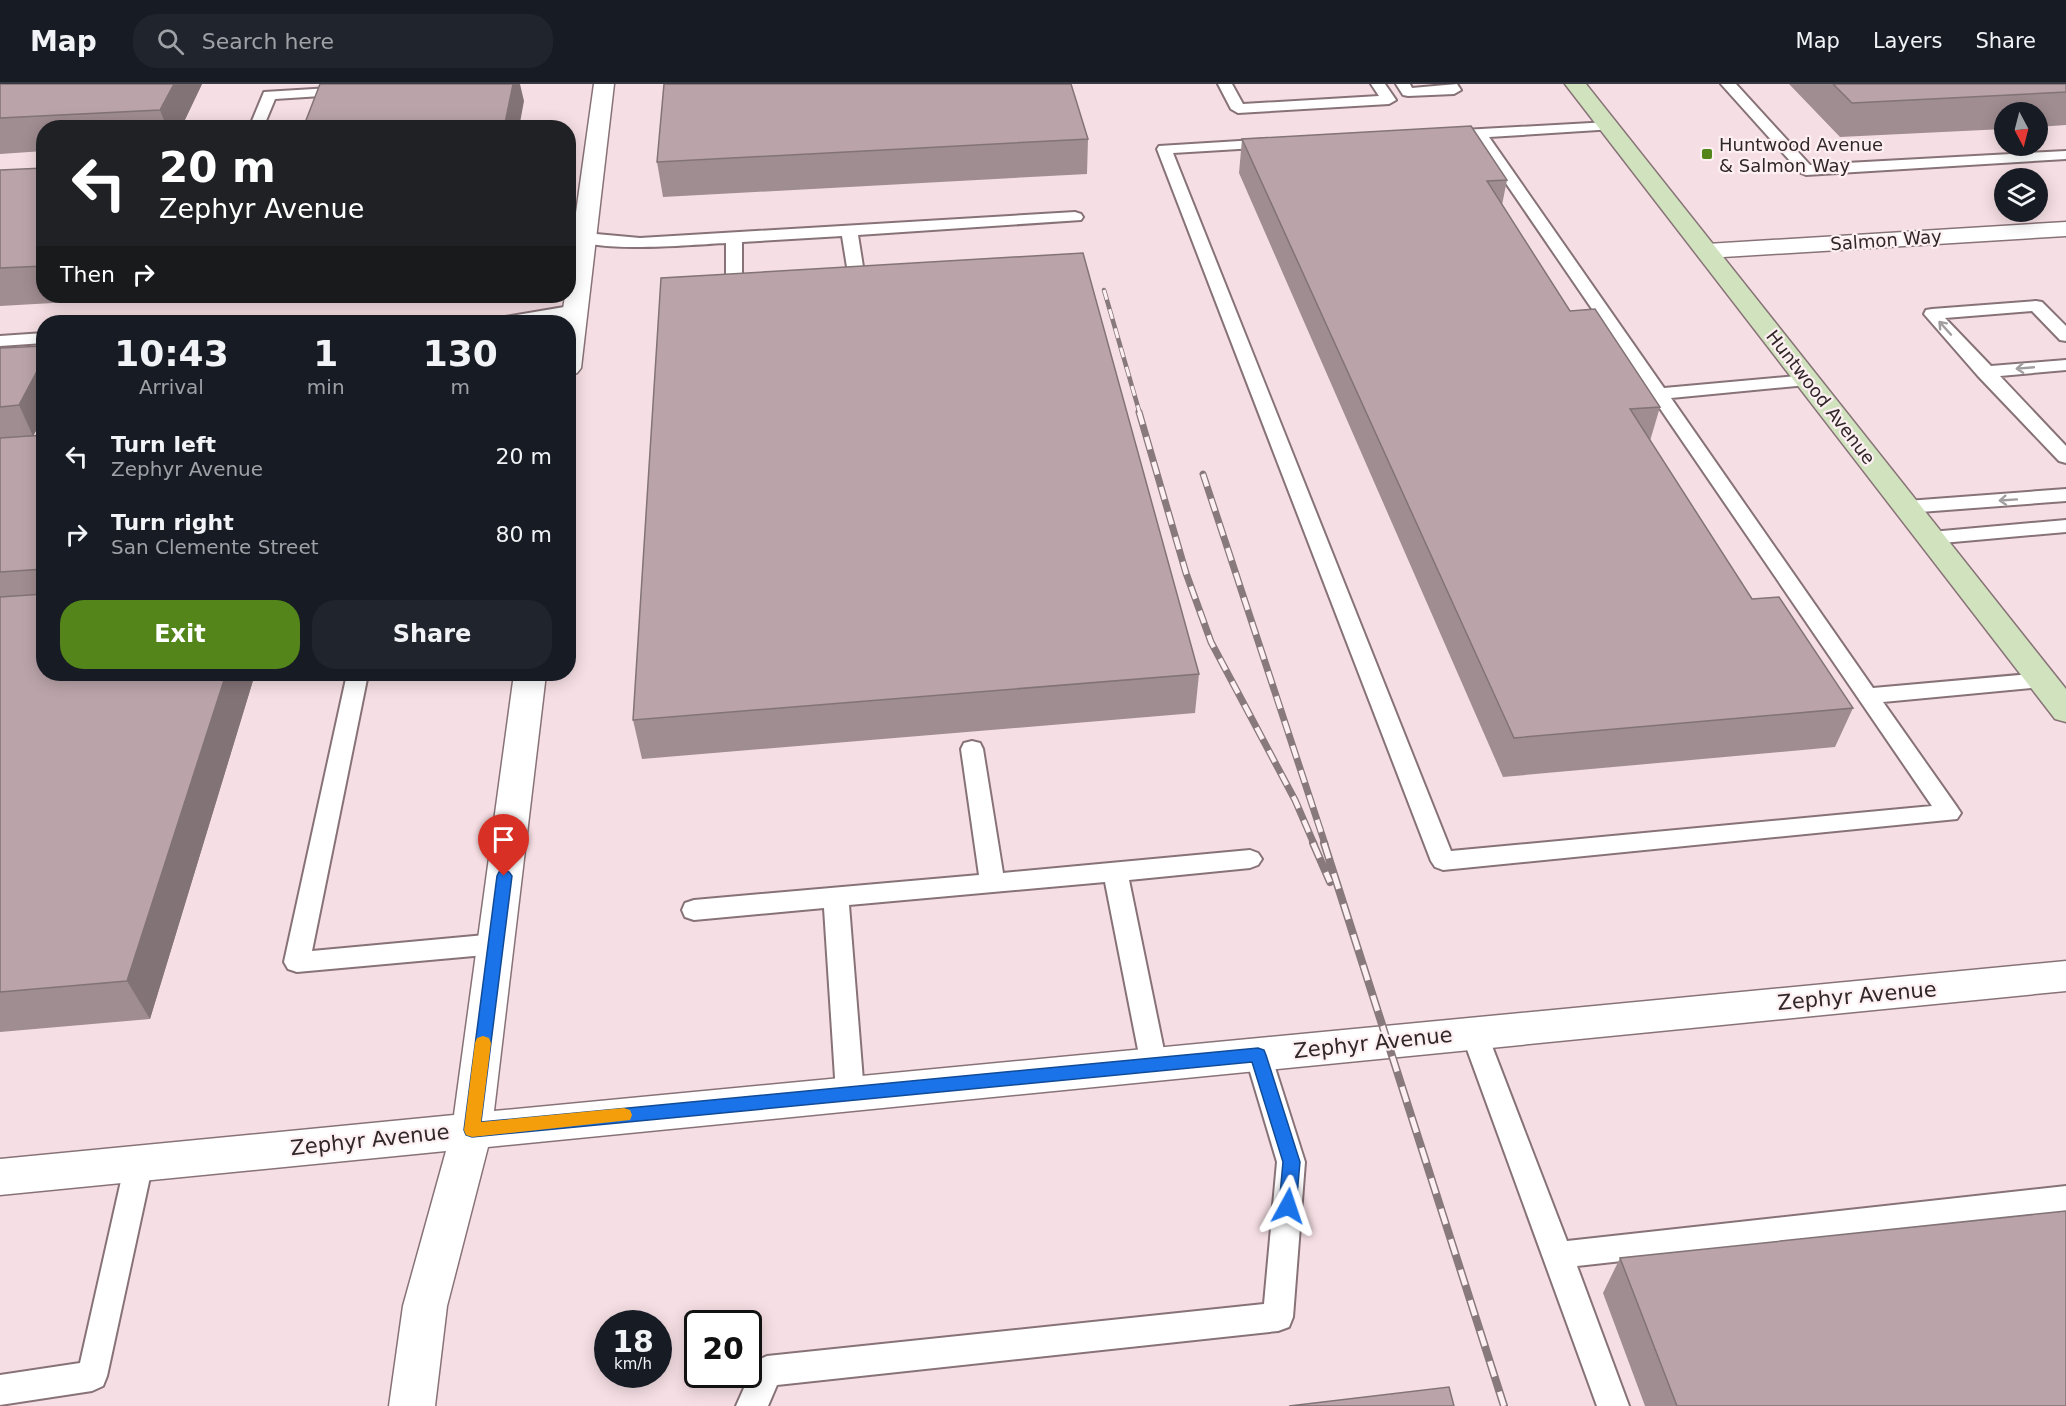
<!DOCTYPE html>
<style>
:root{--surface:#171b24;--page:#20242c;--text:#f1f3f6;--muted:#9ea1a6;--line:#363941;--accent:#53851a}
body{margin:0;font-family:"DejaVu Sans",sans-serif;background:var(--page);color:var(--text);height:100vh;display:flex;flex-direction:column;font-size:22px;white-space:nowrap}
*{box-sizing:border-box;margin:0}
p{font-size:20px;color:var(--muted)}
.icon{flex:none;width:33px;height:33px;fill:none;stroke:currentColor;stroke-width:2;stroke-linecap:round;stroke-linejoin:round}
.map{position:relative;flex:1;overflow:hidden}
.panel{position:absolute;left:36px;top:231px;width:540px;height:366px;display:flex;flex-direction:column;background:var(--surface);border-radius:24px;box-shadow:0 3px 15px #0003}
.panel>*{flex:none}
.top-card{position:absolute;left:36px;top:36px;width:540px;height:183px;border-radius:24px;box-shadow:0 3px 15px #0003;background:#202124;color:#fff;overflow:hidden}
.needle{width:39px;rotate:173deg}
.buttons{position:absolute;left:1994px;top:18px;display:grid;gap:12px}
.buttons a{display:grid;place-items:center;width:54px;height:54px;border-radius:50%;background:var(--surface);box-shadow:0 3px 15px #0003;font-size:30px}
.speed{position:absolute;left:594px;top:1226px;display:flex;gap:12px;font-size:30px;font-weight:700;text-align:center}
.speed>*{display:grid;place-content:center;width:78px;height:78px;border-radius:50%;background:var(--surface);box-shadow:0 3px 15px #0003;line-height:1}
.speed small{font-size:15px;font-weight:400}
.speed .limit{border:3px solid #111;border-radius:9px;background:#fff;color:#111}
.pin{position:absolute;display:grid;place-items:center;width:51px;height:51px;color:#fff;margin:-62px -26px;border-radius:50% 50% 50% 0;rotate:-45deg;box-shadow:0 0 6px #0007}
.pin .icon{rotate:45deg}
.me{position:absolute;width:66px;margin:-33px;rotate:5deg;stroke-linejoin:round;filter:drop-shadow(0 0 4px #0008)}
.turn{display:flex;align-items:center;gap:21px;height:126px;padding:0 24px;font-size:27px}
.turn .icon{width:78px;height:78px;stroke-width:2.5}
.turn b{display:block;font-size:42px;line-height:51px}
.then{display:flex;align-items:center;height:57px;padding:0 24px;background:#0003;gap:12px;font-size:22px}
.eta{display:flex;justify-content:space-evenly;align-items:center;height:102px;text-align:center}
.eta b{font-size:36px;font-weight:700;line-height:42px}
.button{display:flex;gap:12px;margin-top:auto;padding:12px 24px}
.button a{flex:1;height:69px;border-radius:24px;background:var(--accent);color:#fff;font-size:24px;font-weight:700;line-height:69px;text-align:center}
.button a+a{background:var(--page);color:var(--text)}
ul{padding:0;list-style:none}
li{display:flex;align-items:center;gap:18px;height:78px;padding:0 24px}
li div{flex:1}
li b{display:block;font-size:22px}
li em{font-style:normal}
header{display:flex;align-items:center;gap:36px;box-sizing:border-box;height:84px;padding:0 30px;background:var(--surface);border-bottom:2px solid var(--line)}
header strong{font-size:28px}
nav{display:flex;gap:33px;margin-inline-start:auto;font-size:21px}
.search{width:420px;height:54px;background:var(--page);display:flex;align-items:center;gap:15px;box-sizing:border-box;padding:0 21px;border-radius:24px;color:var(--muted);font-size:22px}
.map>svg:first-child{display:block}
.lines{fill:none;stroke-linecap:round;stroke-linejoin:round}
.lane-casing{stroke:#877377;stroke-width:4}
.street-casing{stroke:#877377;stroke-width:3}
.secondary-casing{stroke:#877377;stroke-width:3}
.lane{fill:#fff;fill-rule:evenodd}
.street{fill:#fff;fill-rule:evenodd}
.secondary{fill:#d1e3be;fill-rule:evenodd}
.rail-far2-casing{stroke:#88797c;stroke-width:4.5}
.rail-far1-casing{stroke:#88797c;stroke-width:7}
.rail-casing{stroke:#88797c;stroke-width:8}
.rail-far2{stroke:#fdeff2;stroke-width:3;stroke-dasharray:10;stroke-linecap:butt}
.rail-far1{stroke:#fdeff2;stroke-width:4.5;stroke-dasharray:13;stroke-linecap:butt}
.rail{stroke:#fdeff2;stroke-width:5;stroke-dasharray:16;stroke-linecap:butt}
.wall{fill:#a08d91}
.shaded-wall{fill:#827376}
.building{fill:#baa4a9;stroke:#827376;stroke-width:1.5}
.oneway{stroke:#a29e9f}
.route{fill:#1a73e8;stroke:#114b97;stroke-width:1.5}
.slow{fill:#f59e0b}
.poi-dot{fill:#53851a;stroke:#fdeff2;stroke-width:2}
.labels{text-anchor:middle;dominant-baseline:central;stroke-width:4.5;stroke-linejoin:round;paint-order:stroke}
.far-poi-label{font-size:18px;fill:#302729;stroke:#fdeff2;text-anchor:start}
.far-street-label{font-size:18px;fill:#302729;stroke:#fdeff2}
.street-label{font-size:21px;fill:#302729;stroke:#fdeff2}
</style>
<header>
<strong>Map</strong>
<div class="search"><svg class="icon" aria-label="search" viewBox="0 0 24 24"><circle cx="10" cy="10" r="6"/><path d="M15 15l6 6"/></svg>Search here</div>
<nav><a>Map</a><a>Layers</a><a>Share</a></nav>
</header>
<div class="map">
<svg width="2066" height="1322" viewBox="0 0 2066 1322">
<rect width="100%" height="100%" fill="#f6dfe4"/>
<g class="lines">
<defs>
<path id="lane" d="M1218 0H1232L1243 20 1379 12 1371 0H1385L1396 16 1389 20 1238 29 1231 25Z
M1396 0H1410L1412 4 1457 0 1461 6 1454 10 1408 12 1403 11Z
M1721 0H1736L1810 81 2066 67V75L1806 91 1801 89Z
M347 3 352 4 354 7 352 10 275 15 263 44H249L264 8Z
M1609 38 1614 39 1616 42 1614 45 1489 53 1664 304 1807 291 1813 292 1816 296 1813 300 1807 301 1671 314 1873 604 2041 589 2049 591 2052 596 2049 601 2041 603 1883 618 1957 723 1961 729 1957 735 1443 786 1435 783 1431 777 1157 65 1159 62 1272 55 1279 59 1272 63 1173 69 1451 767 1932 722 1475 54 1445 55 1438 51 1445 47Z
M1075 128 1081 130 1083 133 1081 136 858 151 867 208 859 213 851 208 842 152 742 158V217L734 222 726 217V159C702 160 590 170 577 154L585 149 640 154Z
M2036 217 2042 218 2066 242V257L2060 256 2032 227 1945 234 1991 282 2066 276V286L2000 292 2066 362V379L2059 377 1978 292 1924 230 1926 226 1932 225Z
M576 221 582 222 584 226 582 230 532 238H496L499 234 505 233Z
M44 249V259L0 262V252Z
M2066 405V417L1907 429 1900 427 1897 423 1900 419 1907 417Z
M2066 436V448L1931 460 1924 458 1921 454 1924 450 1931 448Z
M347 590H368L312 867 496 850 505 853 509 860 505 867 496 870 297 888 288 885 284 878Z
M972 657 980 659 983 665 1003 789 1250 766 1258 769 1262 775 1258 781 1250 784 1129 796 1167 981 1163 989 1154 992 1145 989 1141 981 1105 798 849 821 864 1009 860 1017 850 1020 840 1017 836 1009 824 824 694 836 685 833 682 826 685 819 694 816 979 791 961 665 964 659Z
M1474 938 1483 941 1487 949 1567 1157 2066 1102V1128L1577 1182 1629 1322H1597L1461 949 1465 941Z
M1258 960 1267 963 1271 971 1305 1078 1293 1233 1289 1243 1278 1247 777 1301 768 1322H736L756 1277 767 1272 1264 1220 1277 1078 1245 971 1249 963Z
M139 1067 149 1070 153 1079 107 1292 103 1302 92 1307 0 1321V1291L80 1279 125 1079 129 1070Z"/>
<path id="street" d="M594 0H614L581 284 577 289 568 292V238H561L565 212H568V186Z
M2066 138V152L1707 174 1699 172 1695 167 1699 162 1707 160Z
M514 590H546L494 1027 2066 877V907L488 1063 447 1222 435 1322H389L403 1222 446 1067 0 1111V1075L454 1031Z"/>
<path id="secondary" d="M1565 0H1586L2066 605V638L2055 635Z"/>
</defs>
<!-- lane casing -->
<use href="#lane" class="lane-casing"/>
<!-- street casing -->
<use href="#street" class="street-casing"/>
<!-- secondary casing -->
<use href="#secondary" class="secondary-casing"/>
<!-- lane -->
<use href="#lane" class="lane"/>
<!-- street -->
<use href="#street" class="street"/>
<!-- secondary -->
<use href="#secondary" class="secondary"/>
<defs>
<path id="rail-far2" d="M1104 206 1140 330"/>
<path id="rail-far1" d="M1139 328 1186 489 1211 558 1295 716 1314 760
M1203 390 1325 760"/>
<path id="rail" d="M1313 759 1330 798
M1324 759 1504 1322"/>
</defs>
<!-- rail-far2 casing -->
<use href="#rail-far2" class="rail-far2-casing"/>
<!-- rail-far1 casing -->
<use href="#rail-far1" class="rail-far1-casing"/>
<!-- rail casing -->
<use href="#rail" class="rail-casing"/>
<!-- rail-far2 -->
<use href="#rail-far2" class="rail-far2"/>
<!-- rail-far1 -->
<use href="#rail-far1" class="rail-far1"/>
<!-- rail -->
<use href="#rail" class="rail"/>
</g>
<!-- wall -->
<path class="wall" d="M0 0H202L181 44H44V67L0 70Z
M1789 0H2066V41L2037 43V28H2004V45L1840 53Z
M1088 55 1087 90 663 113 657 78Z
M1242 55 1507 96 1502 121 1570 227 1660 323 1650 357 1752 515 1853 624 1835 663 1503 693 1239 89Z
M44 84V212H124L123 215 0 222V86Z
M238 212H316L240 216Z
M44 262V332L33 352 0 354V264Z
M44 351V590H255L150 935 0 948V354Z
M1199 590 1195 629 642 675 633 636Z
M1620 1174 2066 1322H1645L1603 1209Z"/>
<!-- shaded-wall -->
<path class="shaded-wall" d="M174 0H202L181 44H167L160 26Z
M513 0H520L524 17 519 44H504Z
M44 274V332L33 352 19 321Z
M226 590H255L150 935 127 897Z"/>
<!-- building -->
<path class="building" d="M0 0H174L160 26 0 34Z
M320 0H513L504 44H303Z
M664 0H1071L1088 55 657 78Z
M1833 0H2066V8L1852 19Z
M1471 42 1507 96 1487 97 1570 227 1595 225 1660 323 1630 325 1752 515 1779 513 1853 624 1514 654 1242 55Z
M44 84V182L0 184V86Z
M1083 169 1199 590 633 636 661 194Z
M44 262V274L19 321 0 323V264Z
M44 351V485L0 488V354Z
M44 510V590H226L127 897 0 908V513Z
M2066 1127V1322H1677L1620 1174Z
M1449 1303 1454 1322H1289Z"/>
<!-- one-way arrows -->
<defs><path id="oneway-shaft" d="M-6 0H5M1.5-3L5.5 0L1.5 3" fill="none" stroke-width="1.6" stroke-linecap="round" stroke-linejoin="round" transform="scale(1.5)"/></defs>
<g class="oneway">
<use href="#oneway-shaft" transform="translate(1945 244) rotate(-132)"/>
<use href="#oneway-shaft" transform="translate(2025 284) rotate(175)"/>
<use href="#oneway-shaft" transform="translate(2008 416) rotate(176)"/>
</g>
<!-- route -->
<path class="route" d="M504 787 509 788 512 792 481 1038 1258 964 1264 966 1266 971 1300 1078 1296 1122 1294 1127 1288 1130 1281 1127 1279 1122 1283 1078 1252 978 472 1053 466 1051 464 1046 497 792 499 788Z"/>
<!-- slow -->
<path class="slow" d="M483 952 489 954 491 959 481 1038 624 1024 630 1026 632 1031 630 1036 472 1053 466 1051 464 1046 475 959 477 954Z"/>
<!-- markers -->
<rect class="poi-dot" x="1701" y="64" width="12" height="12" rx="3"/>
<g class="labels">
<!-- far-poi labels -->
<g class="far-poi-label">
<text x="1719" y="60">Huntwood Avenue<tspan x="1719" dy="21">&amp; Salmon Way</tspan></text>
</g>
<!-- far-street labels -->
<g class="far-street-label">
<text transform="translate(1886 156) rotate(-4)">Salmon Way</text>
<text transform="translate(1821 313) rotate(52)">Huntwood Avenue</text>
</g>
<!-- street labels -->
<g class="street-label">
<text transform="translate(1857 912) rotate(-5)">Zephyr Avenue</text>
<text transform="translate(1373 959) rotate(-6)">Zephyr Avenue</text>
<text transform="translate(370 1056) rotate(-6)">Zephyr Avenue</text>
</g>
</g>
</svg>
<div class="buttons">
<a><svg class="needle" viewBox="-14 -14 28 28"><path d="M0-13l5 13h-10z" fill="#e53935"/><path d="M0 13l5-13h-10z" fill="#9ea1a6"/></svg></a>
<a><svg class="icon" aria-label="layers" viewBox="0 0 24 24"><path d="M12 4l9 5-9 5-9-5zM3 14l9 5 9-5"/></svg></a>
</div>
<div class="speed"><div>18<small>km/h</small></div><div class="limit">20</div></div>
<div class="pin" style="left:504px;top:792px;background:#d93025"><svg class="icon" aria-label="arrive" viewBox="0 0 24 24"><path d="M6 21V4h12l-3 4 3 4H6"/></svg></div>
<svg class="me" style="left:1288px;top:1122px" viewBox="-20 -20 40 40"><path d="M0-17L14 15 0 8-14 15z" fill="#1a73e8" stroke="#fff" stroke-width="4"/></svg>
<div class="top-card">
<div class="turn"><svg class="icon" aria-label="left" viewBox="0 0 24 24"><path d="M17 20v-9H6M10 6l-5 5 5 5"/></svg><div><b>20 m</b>Zephyr Avenue</div></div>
<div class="then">Then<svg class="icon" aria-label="right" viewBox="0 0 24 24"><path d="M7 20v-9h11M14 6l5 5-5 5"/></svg></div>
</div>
<section class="panel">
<div class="eta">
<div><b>10:43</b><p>Arrival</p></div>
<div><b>1</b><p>min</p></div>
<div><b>130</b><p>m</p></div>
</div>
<ul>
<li><svg class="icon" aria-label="left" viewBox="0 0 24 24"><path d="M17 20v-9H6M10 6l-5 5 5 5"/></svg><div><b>Turn left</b><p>Zephyr Avenue</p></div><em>20 m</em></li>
<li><svg class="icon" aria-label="right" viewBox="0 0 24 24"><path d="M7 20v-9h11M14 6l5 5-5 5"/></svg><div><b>Turn right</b><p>San Clemente Street</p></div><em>80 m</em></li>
</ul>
<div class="button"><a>Exit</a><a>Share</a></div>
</section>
</div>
